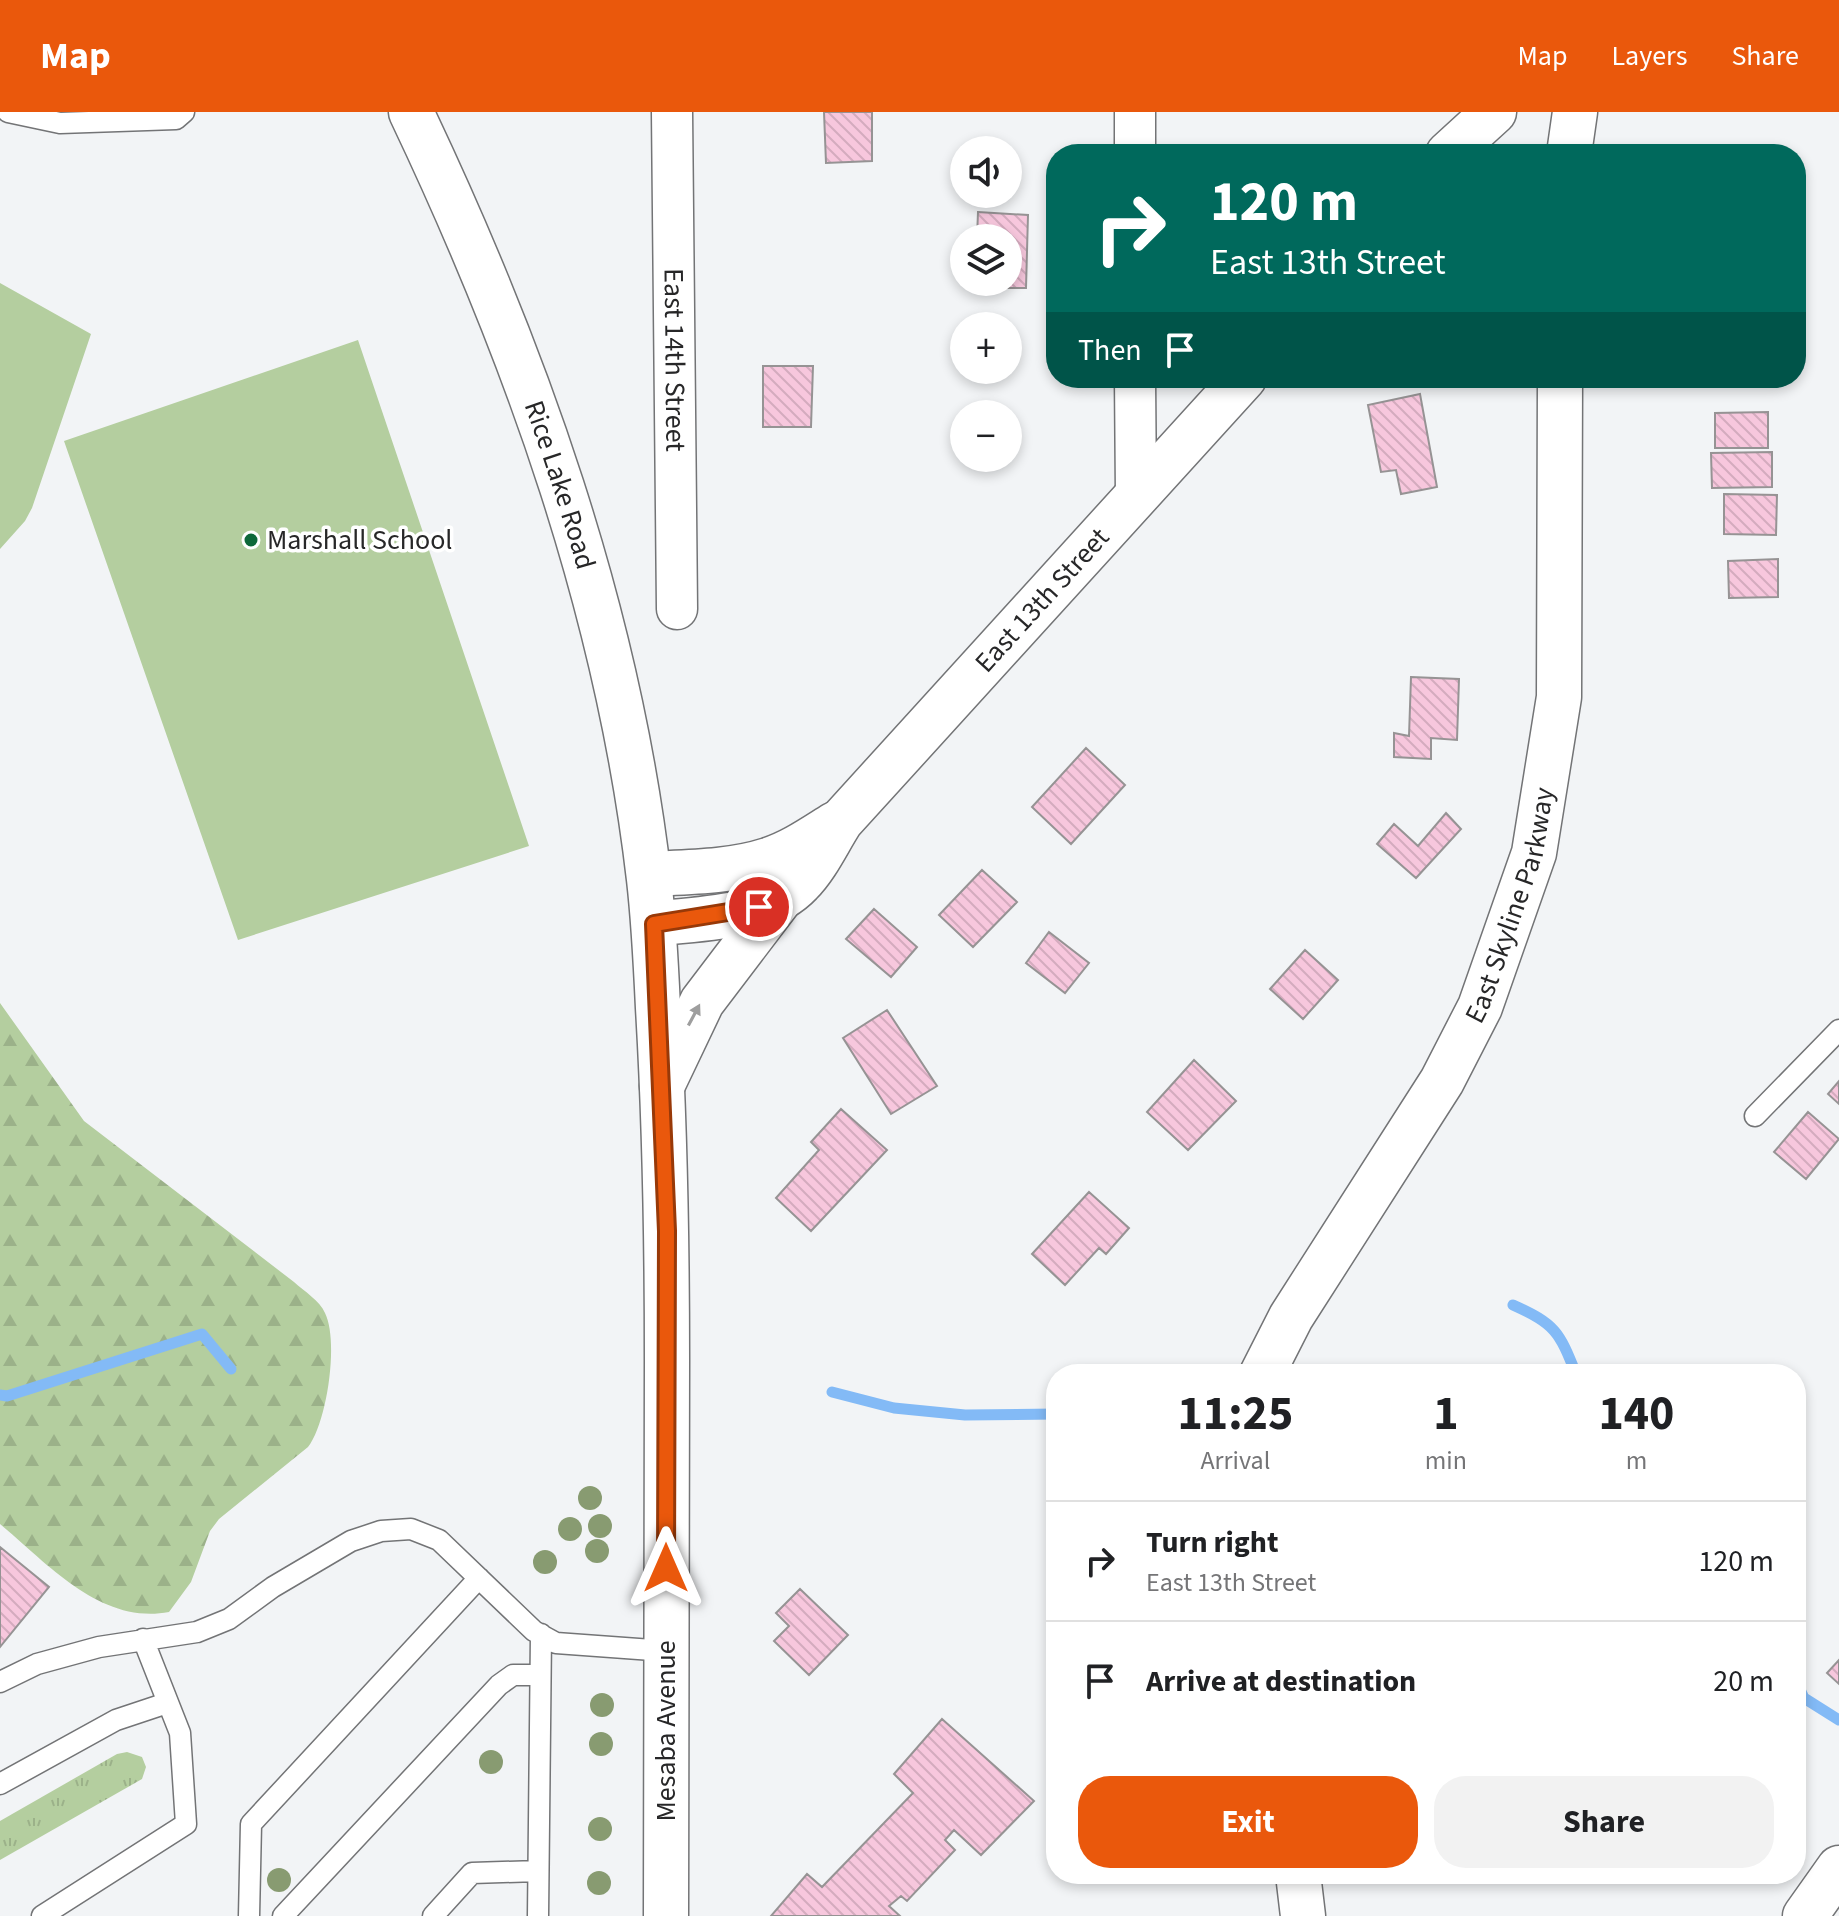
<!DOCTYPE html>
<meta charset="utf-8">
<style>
:root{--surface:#fff;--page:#f2f2f2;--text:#202124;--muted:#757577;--line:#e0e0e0;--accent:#ea580c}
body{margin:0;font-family:"Source Sans 3",sans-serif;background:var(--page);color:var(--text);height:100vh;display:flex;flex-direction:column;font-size:30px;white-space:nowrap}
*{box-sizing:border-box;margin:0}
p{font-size:26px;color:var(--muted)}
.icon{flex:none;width:44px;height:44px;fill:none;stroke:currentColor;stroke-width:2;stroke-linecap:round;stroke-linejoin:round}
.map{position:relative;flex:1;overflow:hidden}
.side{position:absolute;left:1046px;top:1252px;width:760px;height:520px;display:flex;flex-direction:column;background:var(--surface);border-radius:32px;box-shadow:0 4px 12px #0003}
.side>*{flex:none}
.guide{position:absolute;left:1046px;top:32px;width:760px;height:244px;border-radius:32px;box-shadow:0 4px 12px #0003;background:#00695c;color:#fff;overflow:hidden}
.fabs{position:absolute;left:950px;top:24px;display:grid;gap:16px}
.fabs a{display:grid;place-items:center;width:72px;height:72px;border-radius:50%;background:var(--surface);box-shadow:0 4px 12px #0003;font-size:40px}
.pin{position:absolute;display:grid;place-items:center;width:68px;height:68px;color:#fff;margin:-34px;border:4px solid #fff;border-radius:50%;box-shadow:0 2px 8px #0007}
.me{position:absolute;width:88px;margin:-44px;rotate:0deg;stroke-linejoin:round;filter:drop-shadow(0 0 6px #0008)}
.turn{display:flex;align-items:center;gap:28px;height:168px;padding:0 32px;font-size:36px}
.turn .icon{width:104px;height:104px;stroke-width:2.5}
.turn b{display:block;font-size:56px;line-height:68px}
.then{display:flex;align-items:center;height:76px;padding:0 32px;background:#0003;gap:16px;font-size:30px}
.eta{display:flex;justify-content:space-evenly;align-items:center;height:136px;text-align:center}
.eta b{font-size:48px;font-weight:700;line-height:56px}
.cta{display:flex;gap:16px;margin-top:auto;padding:16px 32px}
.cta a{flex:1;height:92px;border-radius:32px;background:var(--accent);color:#fff;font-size:32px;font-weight:700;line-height:92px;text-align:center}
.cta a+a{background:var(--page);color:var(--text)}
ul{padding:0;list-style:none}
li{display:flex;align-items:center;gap:24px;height:120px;padding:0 32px;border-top:2px solid var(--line)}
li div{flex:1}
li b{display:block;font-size:30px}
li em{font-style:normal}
header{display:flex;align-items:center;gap:48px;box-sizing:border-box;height:112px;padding:0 40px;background:var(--accent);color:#fff}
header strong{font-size:38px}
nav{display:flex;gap:44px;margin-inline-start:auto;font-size:28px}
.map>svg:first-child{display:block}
.grass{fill:url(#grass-tufts)}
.forest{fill:url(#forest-firs)}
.pitch{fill:#b4ce9f}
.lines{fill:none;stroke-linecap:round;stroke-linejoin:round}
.stream{stroke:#83baf6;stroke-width:11}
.building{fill:url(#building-back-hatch);stroke:#969394;stroke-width:2}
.service-casing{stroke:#737476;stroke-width:23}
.minor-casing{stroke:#737476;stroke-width:43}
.tertiary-casing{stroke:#737476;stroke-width:47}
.secondary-casing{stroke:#737476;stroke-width:47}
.service{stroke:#fff;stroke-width:20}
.minor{stroke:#fff;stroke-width:40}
.tertiary{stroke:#fff;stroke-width:44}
.secondary{stroke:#fff;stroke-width:44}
.tree{fill:#889b71}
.oneway{fill:#9e9e9e}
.route-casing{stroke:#983908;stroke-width:20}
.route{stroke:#ea580c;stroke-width:14}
.poi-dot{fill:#0e683a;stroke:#fff;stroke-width:3}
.labels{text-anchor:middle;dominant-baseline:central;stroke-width:7;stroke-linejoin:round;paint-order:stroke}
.street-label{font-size:28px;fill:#272728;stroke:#fff}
.poi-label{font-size:28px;fill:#272728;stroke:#fff;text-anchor:start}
</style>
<header>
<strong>Map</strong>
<nav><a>Map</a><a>Layers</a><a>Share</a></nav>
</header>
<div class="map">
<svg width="1839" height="1804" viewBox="0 0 1839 1804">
<defs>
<pattern id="grass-tufts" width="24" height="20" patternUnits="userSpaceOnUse" patternTransform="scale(2)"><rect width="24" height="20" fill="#b4ce9f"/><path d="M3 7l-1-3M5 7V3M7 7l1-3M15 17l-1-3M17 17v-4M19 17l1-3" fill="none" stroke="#9bb189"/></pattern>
<pattern id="forest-firs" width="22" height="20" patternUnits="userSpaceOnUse" patternTransform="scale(2)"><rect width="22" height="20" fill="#b4ce9f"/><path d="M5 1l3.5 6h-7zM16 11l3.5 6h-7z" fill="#9bb189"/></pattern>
<pattern id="building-back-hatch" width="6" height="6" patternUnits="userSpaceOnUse" patternTransform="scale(2)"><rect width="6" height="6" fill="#f7c7dd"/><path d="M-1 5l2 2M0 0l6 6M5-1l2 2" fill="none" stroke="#d4abbe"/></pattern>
</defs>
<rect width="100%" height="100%" fill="#f2f4f6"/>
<!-- grass -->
<path class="grass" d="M127 1640 142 1645 146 1655 142 1667 0 1748V1709L117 1642Z"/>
<!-- forest -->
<path class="forest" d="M0 891 84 1009 294 1170C304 1179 320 1189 325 1201 339 1229 327 1311 308 1335L219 1407 210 1419 191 1470 169 1500C101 1513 48 1452 0 1412Z"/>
<!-- pitch -->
<path class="pitch" d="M0 171 91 222 32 396 25 409 0 437Z
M358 228 529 734 238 828 64 329Z"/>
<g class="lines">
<!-- stream -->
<path class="stream" d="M1513 1193C1555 1212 1559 1219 1576 1262
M832 1280 894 1296 965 1303 1056 1302
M0 1283 7 1284 202 1222 231 1257
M1796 1569 1804 1586 1839 1608"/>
</g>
<!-- building -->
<path class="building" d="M824 0H872V49L826 51Z
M978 100 1028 103 1026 176H976V170H1008V126H977Z
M763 254H813L811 315H763Z
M1420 282 1437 375 1401 382 1396 358 1381 360 1368 293Z
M1768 300V336H1715V301Z
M1772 340V375L1712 376 1711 341Z
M1724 382 1777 383 1776 423 1724 422Z
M1778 447V485L1729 486 1728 449Z
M1411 565 1459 567 1457 628 1431 626V647L1394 645V621L1409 624Z
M1086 636 1125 673 1071 732 1032 695Z
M1446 701 1461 717 1416 766 1377 732 1394 712 1418 734Z
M982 758 1017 790 973 835 939 803Z
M874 797 917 835 891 865 846 827Z
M1049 820 1089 851 1065 881 1026 851Z
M1305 838 1338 868 1303 907 1270 877Z
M887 898 937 974 891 1002 843 926Z
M1194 948 1236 989 1188 1038 1147 1000Z
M1839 969V992L1828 982Z
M841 997 887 1038 811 1119 776 1086 819 1038 811 1030Z
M1808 1000 1839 1027 1806 1067 1774 1040Z
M1089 1080 1129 1116 1106 1142 1099 1136 1065 1173 1032 1142Z
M0 1435 49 1475 0 1535Z
M800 1477 848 1523 809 1563 774 1529 789 1514 776 1501Z
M1839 1548V1572L1827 1561Z
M942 1607 1034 1689 981 1743 954 1718 945 1728 955 1738 907 1789 901 1784 889 1794 900 1804H771L807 1762 822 1775 913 1681 894 1662Z"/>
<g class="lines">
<defs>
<path id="service" d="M8 0 60 11 176 7 184 0
M1755 1004 1839 918
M0 1570 37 1552 99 1535 197 1520 229 1507 273 1475 351 1429 381 1419 411 1417 439 1428 534 1519 556 1531 666 1539
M0 1672 116 1608 167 1591
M42 1804 186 1712 180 1621 143 1527
M249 1804 251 1712 479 1466
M283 1804 499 1573 513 1563H540
M433 1804 472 1761 538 1759
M538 1804 541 1522"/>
<g id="minor">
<path id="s1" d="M672 0 677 497"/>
<path d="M1135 0V42"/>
<path d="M1135 266 1136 385"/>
</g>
<g id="tertiary">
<path d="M1448 42 1494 0"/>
<path d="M1569 42 1575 0"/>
<path d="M649 762C688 760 731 760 768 748 793 740 814 725 835 712"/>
<path id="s2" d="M654 812C700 806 766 807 800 771 817 754 828 729 841 709L1244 266"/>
<path d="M662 974 702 890 781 786"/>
<path id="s3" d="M1262 1262 1291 1205 1442 969 1480 895 1534 741 1559 585 1560 266"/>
<path d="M1298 1762 1303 1804"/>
</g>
<g id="secondary">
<path id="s4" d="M411 0C526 242 618 499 649 767 654 810 656 853 658 896 665 1013 667 1131 667 1248 667 1433 666 1619 666 1804"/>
<path d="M1805 1804 1839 1756"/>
</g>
</defs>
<!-- service casing -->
<use href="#service" class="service-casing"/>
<!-- minor casing -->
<use href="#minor" class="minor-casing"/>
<!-- tertiary casing -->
<use href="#tertiary" class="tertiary-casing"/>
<!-- secondary casing -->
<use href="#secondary" class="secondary-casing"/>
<!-- service -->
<use href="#service" class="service"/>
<!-- minor -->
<use href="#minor" class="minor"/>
<!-- tertiary -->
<use href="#tertiary" class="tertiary"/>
<!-- secondary -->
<use href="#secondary" class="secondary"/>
</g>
<!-- trees -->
<g class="tree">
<circle cx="590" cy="1386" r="12"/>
<circle cx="600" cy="1414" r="12"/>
<circle cx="570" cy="1417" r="12"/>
<circle cx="597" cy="1439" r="12"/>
<circle cx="545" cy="1450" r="12"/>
<circle cx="602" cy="1593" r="12"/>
<circle cx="601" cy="1632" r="12"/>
<circle cx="491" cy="1650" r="12"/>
<circle cx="600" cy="1717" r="12"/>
<circle cx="279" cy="1768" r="12"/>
<circle cx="599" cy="1771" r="12"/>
</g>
<!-- one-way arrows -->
<defs><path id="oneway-solid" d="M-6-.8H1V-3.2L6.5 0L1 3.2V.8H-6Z" transform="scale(2)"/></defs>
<use class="oneway" href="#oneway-solid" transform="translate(694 903) rotate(-62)"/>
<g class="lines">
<defs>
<path id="route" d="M666 1456 667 1119 654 812 759 795"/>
</defs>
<!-- route casing -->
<use href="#route" class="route-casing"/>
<!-- route -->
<use href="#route" class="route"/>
</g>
<!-- markers -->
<circle class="poi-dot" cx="251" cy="428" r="8"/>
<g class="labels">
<!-- street labels -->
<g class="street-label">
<text stroke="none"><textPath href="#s1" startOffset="248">East 14th Street</textPath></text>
<text stroke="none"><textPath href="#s4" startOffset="402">Rice Lake Road</textPath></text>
<text stroke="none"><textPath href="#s2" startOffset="528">East 13th Street</textPath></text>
<text stroke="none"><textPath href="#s3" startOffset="534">East Skyline Parkway</textPath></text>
<text transform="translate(666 1619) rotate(-90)">Mesaba Avenue</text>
</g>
<!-- poi labels -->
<g class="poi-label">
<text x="267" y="428">Marshall School</text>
</g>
</g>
</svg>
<div class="fabs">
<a><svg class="icon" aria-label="sound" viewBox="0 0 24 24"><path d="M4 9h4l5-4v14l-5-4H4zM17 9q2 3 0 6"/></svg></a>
<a><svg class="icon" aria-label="layers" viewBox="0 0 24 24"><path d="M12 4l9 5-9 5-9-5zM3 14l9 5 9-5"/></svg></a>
<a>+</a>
<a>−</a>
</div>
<div class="pin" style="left:759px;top:795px;background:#d93025"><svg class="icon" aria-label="arrive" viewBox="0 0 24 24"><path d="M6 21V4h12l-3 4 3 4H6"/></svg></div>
<svg class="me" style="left:666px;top:1456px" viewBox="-20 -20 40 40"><path d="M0-17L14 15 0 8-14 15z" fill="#ea580c" stroke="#fff" stroke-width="4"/></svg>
<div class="guide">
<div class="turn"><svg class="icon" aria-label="right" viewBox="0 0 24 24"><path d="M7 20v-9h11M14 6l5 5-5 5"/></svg><div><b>120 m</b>East 13th Street</div></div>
<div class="then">Then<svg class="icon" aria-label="arrive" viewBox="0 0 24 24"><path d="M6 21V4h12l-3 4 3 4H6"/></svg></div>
</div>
<section class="side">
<div class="eta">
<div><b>11:25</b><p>Arrival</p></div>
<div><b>1</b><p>min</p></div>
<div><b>140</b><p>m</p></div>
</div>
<ul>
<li><svg class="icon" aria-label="right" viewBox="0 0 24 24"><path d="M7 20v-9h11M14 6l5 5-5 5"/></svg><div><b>Turn right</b><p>East 13th Street</p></div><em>120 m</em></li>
<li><svg class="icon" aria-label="arrive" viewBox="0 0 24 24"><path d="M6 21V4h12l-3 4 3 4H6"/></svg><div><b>Arrive at destination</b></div><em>20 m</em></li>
</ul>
<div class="cta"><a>Exit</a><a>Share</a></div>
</section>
</div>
